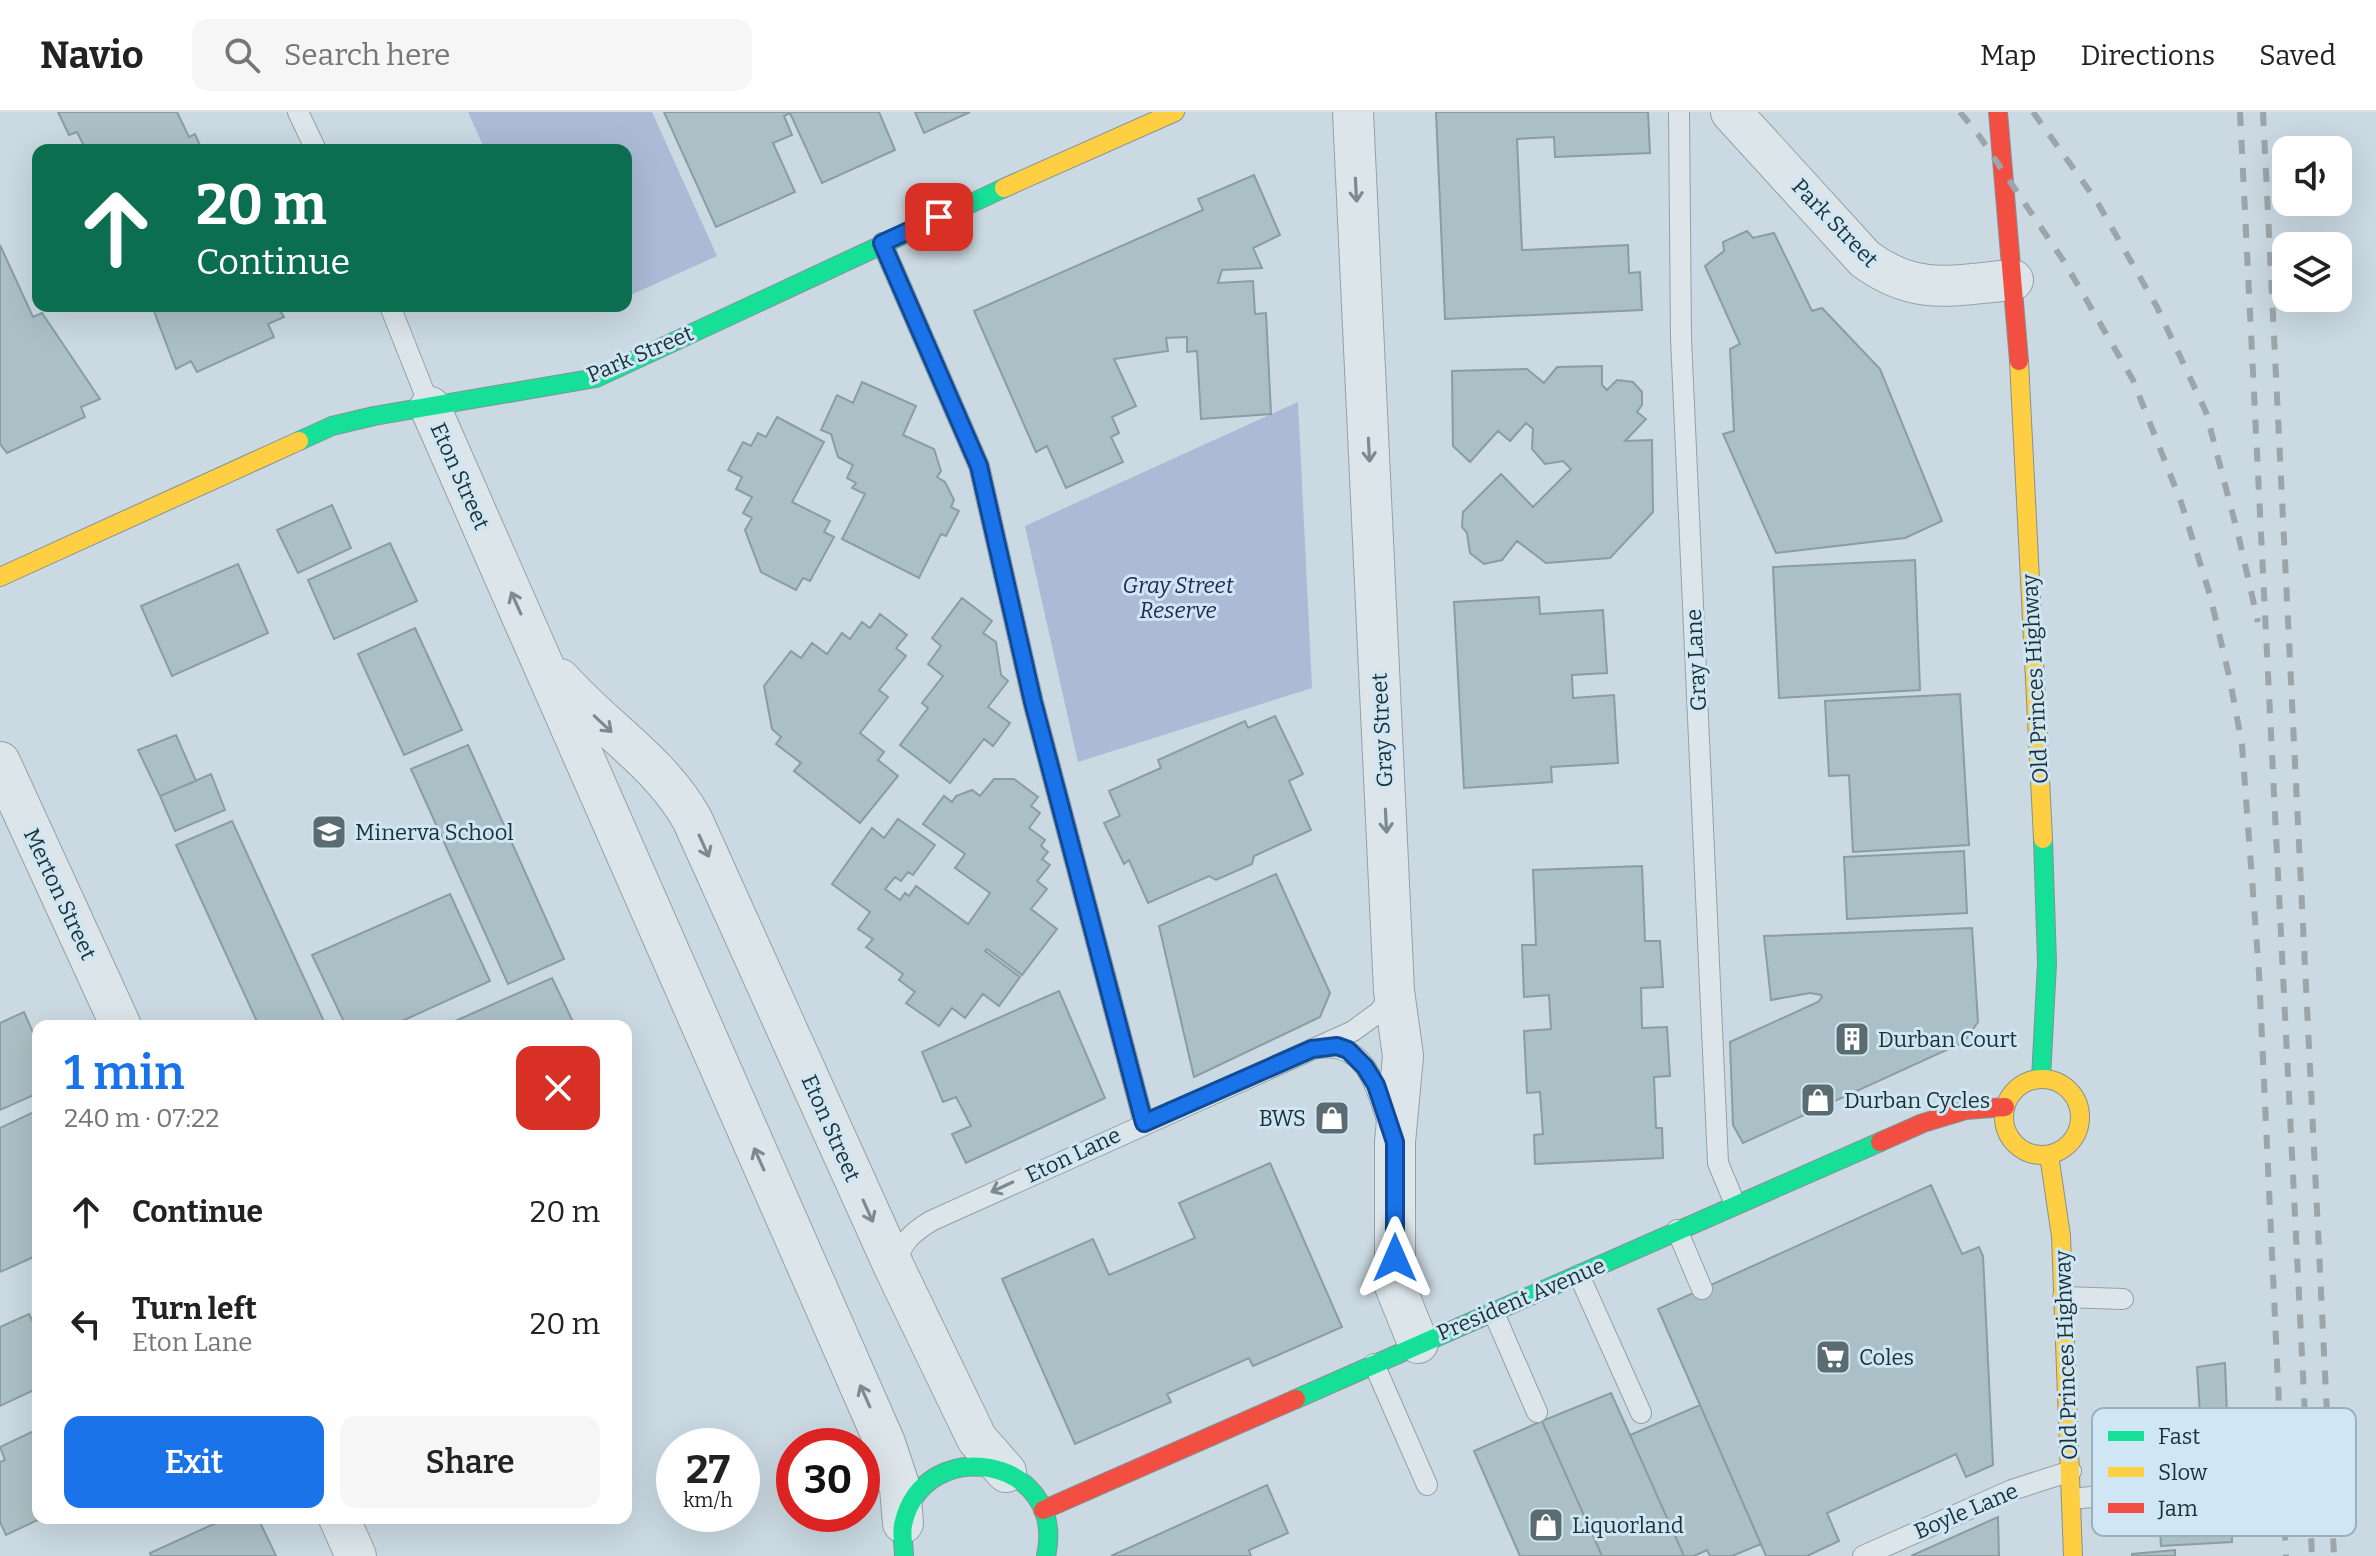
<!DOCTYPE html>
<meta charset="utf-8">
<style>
:root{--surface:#fff;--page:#f6f6f6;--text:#222;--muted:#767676;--line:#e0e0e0;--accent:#1a73e8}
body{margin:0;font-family:Bitter,serif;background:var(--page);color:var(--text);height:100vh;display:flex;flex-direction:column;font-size:30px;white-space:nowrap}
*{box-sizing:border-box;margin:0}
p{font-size:26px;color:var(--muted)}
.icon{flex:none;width:44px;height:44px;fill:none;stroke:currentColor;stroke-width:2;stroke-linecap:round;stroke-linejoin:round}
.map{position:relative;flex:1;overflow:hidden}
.panel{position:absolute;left:32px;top:908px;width:600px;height:504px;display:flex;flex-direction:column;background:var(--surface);border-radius:16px;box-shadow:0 8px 32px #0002}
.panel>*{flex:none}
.top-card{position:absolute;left:32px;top:32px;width:600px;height:168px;border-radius:16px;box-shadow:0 8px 32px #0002;background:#0b6e4f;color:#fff;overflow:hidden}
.fabs{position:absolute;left:2272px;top:24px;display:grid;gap:16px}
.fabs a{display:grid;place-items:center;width:80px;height:80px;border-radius:16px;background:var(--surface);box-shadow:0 8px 32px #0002;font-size:40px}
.speed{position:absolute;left:656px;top:1316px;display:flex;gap:16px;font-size:40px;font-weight:700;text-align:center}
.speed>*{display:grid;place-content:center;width:104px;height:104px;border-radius:50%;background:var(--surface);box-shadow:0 8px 32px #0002;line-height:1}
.speed small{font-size:20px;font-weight:400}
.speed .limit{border:12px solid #d22;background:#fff;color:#111}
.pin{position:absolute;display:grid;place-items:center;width:68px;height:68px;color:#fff;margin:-34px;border-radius:16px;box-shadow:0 4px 12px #0006}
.me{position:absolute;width:88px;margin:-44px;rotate:0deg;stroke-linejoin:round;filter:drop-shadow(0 0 6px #0008)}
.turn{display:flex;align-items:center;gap:28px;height:168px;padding:0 32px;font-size:36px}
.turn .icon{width:104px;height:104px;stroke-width:2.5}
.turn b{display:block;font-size:56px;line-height:68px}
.round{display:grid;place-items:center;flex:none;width:84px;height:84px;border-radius:16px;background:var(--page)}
.headline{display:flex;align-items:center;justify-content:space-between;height:136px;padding:0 32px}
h1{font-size:48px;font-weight:600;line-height:60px;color:var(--accent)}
.button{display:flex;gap:16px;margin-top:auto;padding:16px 32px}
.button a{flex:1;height:92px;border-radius:16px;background:var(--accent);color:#fff;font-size:32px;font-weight:600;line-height:92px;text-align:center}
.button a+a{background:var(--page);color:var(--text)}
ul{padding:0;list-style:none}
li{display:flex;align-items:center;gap:24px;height:112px;padding:0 32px}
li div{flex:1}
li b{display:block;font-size:30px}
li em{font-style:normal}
header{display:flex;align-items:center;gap:48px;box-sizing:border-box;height:112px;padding:0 40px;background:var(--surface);border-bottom:2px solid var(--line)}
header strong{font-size:38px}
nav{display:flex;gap:44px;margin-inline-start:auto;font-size:28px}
.search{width:560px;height:72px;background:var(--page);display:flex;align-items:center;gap:20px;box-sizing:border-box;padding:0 28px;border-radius:16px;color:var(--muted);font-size:30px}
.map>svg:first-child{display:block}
.green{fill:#acbad5}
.building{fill:#abc0c6;stroke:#8a9da2;stroke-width:2}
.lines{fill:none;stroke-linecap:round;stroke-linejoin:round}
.lane-casing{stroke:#94a1a7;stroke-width:22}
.street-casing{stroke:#94a1a7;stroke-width:42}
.fast-casing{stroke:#849197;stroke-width:20}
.slow-casing{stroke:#849197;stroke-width:20}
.jam-casing{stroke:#849197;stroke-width:20}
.lane{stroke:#dce5ea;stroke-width:20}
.street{stroke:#dce5ea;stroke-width:40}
.fast{stroke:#16e098;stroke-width:18}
.slow{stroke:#ffcf43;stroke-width:18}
.jam{stroke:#f24e42;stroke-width:18}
.rail{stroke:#9ca5aa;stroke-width:6;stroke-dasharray:14 14;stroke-linecap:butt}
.oneway{stroke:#7c8b90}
.route-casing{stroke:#114b97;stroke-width:20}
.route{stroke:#1a73e8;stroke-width:14}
.labels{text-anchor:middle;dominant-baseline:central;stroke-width:6;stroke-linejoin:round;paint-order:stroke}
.street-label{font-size:22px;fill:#1d3135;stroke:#cfe6f4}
.park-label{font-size:22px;font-style:italic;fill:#242751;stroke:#cfe6f4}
.poi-label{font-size:22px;fill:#1d3135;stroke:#cfe6f4;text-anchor:start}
.key{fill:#cfe6f4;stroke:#9ab0bb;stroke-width:2}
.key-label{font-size:22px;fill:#1d3135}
</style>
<header>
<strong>Navio</strong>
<div class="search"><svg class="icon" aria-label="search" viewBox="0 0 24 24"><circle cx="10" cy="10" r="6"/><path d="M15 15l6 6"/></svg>Search here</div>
<nav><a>Map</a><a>Directions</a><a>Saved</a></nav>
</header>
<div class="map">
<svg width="2376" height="1444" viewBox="0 0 2376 1444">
<rect width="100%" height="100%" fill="#cad9e2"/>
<!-- green -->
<path class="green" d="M468 0H652L717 144 626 185V38H485Z
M1298 290 1312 576 1078 650 1025 414Z"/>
<!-- building -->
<path class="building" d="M58 0H177L189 25 195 22 202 38H86L77 20 69 23Z
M664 0H879L895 38 822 71 790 1 784 4 792 23 773 31 795 80 716 115Z
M915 0H970L924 21Z
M1436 0H1648L1650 41 1555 45 1554 25 1517 27 1522 138 1628 133 1629 161 1640 160 1642 198 1445 207Z
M1254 63 1280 123 1253 136 1262 156 1222 158 1218 171 1253 169 1255 202 1266 201 1271 302 1201 307 1197 239 1187 240V225L1166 226 1168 239 1114 247 1136 294 1112 305 1119 321 1111 325 1123 350 1066 376 1047 334 1036 340 974 199 1203 98 1198 87Z
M1747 119 1753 126 1774 121 1812 199 1822 196 1880 257 1942 409 1905 426 1776 441 1723 322 1734 319 1730 237 1740 232 1705 154 1724 139 1723 130Z
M0 133 33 205 42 201 100 287 81 295 85 305 7 341 0 332Z
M152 194H277L284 205 268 212 274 225 197 260 191 249 176 257Z
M1602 254V273L1607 278 1617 268 1633 270 1642 280V293L1637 300 1646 307 1625 329 1652 328 1653 400 1610 446 1546 451 1517 429 1502 448 1484 452 1470 441 1467 421 1462 415 1463 400 1501 362 1533 395 1571 357 1563 349 1545 352 1532 337 1533 317 1526 311 1510 329 1498 319 1470 350 1453 334 1452 259 1527 257 1544 271 1557 255Z
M862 270 916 294 903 323 934 337 941 359 937 365 945 370 954 388 951 395 959 399 946 424 941 422 919 466 842 427 865 382 852 376 856 371 847 366 853 353 838 345 831 322 821 318 837 283 853 291Z
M777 305 824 330 792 390 830 409 824 420 834 425 810 469 803 466 796 478 761 460 745 418 752 406 743 401 752 385 736 377 742 365 728 358 743 330 751 334 758 321 766 325Z
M332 393 351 436 298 461 277 418Z
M390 431 417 489 334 527 308 468Z
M1915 448 1920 578 1779 586 1773 455Z
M238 452 268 521 172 564 141 494Z
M1539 485 1540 502 1603 498 1607 561 1572 563 1573 586 1614 583 1618 651 1551 655 1552 670 1464 676 1454 490Z
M962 486 992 509 983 521 996 530 1001 563 1008 569 988 595 1010 611 993 634 984 627 950 671 900 633 928 596 922 591 943 564 928 552 941 534 932 526Z
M880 502 907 523 896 536 906 544 879 578 888 585 860 621 884 640 878 648 898 664 860 711 794 659 801 651 776 632 781 625 772 617 764 574 791 539 801 546 812 531 827 542 842 521 850 527 862 510 870 516Z
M415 516 462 618 404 643 358 542Z
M1960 582 1969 733 1853 740 1849 663 1829 664 1825 589Z
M1275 604 1303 662 1289 669 1311 718 1254 744 1252 752 1216 768 1209 764 1148 791 1129 748 1124 752 1104 711 1120 704 1109 679 1161 656 1158 648 1245 609 1248 616Z
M176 623 196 669 160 684 138 638Z
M468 633 564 847 508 872 411 657Z
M211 662 225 698 175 719 160 684Z
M994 667H1014L1038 685 1031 694 1040 701 1029 716 1045 728 1041 734 1048 740 1042 747 1050 753 1037 769 1047 777 1031 797 1057 817 1022 863 987 837 985 839 1020 865 999 894 983 882 965 906 952 896 939 914 906 891 915 880 899 868 903 862 866 835 873 827 858 817 870 800 832 772 872 716 884 726 898 707 935 733 913 763 908 760 901 769 895 765 885 777 900 788 905 781 909 784 916 774 968 812 990 781 955 756 965 742 923 712 944 684 952 690 956 684 972 678 980 684Z
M232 709 326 914H259L176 733Z
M1964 739 1967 801 1847 807 1844 745Z
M1642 754 1645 829H1660L1663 875 1641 876 1642 916 1667 915 1670 964 1654 965 1656 1016H1662L1663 1046 1535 1052 1534 1023 1543 1022 1540 980 1527 981 1524 919 1551 917 1549 883 1524 885 1522 833H1536L1533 758Z
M1276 762 1330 881 1320 905 1194 965 1159 814Z
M450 782 490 869 391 914H346L312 843Z
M1972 816 1978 910 1964 930 1743 1031 1733 1013 1730 930 1818 890 1822 885 1821 883 1810 881 1771 888 1764 824Z
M552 866 575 914H444Z
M1059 879 1105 986 966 1051 952 1022 971 1014 956 985 943 990 922 940Z
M24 900 38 932V981L0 998V911Z
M38 998V1143L0 1160V1016Z
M1270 1051 1342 1215 1253 1254 1249 1246 1167 1282 1171 1290 1075 1332 1002 1167 1093 1127 1109 1163 1195 1126 1179 1091Z
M1931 1073 1962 1142 1979 1135 1983 1144 1993 1353 1966 1365 1956 1342 1827 1401 1839 1429 1807 1444H1766L1658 1197Z
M29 1202 38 1221V1276L0 1294V1215Z
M2225 1251 2232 1430 2161 1434 2158 1388 2205 1383 2197 1255Z
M1611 1281 1630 1323 1684 1444H1602L1542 1309Z
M1700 1293 1761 1432 1732 1444H1710L1707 1438 1694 1444H1684L1630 1323Z
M1542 1309 1602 1444H1520L1474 1339Z
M38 1317V1406H42L6 1423 0 1410V1350L5 1348 0 1335Z
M1267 1373 1288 1421 1249 1438 1251 1444H1111Z
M1998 1405 1999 1444H1911Z
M227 1406H258L276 1444H151L150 1441Z
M2175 1438V1444H2132V1442Z"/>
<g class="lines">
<defs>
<path id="lane" d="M298 0 316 38
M1679 0 1681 226 1718 1051 1735 1092
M882 131 979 354 1033 590 1144 1011
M390 194 430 295
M1318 936C1365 929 1375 972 1387 1008
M1677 1118 1702 1177
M896 1153C900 1131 913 1120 931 1109L1353 919 1379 900 1392 883
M1579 1163 1641 1301
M2063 1185 2123 1187
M1493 1199 1537 1300
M1374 1252 1427 1373
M2072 1387 2128 1381
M1863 1444 2012 1378 2071 1359"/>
<path id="street" d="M1353 0 1394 879 1403 944 1395 1030V1174L1418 1231
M1731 0 1865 147C1917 185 1953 173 2013 168
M430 295 885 1331 900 1376 903 1411
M560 567C603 616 660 650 692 707L895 1157 977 1327 1006 1360
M0 650 121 914
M339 1406 356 1444"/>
<path id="fast" d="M299 329 332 314 374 304 596 266 1004 76
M2041 967 2047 851 2043 727
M1296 1287 1880 1030
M904 1444C904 1434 901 1423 903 1413 923 1319 1068 1345 1046 1444"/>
<path id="slow" d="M1004 76 1175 0
M2019 249 2043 727
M0 465 299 329
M2004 1005a38 38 0 1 1 76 0a38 38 0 1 1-76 0Z
M2049 1043 2061 1124 2073 1444"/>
<path id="jam" d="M1998 0 2019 249
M1880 1030 1923 1011 1966 998 2005 995
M1043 1398 1296 1287"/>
</defs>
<!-- lane casing -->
<use href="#lane" class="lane-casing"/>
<!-- street casing -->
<use href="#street" class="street-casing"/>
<!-- fast casing -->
<use href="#fast" class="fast-casing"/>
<!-- slow casing -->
<use href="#slow" class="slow-casing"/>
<!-- jam casing -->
<use href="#jam" class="jam-casing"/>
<!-- lane -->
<use href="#lane" class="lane"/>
<!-- street -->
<use href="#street" class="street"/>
<!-- fast -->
<use href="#fast" class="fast"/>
<!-- slow -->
<use href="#slow" class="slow"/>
<!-- jam -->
<use href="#jam" class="jam"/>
<!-- rail -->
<path class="rail" d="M1960 0 1980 25 2065 151 2133 268 2181 390 2210 483 2230 568 2242 633 2259 861 2286 1444
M2033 0 2096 88 2157 195 2206 300 2239 426 2258 510
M2240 0 2312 1444
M2263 0 2334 1444"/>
</g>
<!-- one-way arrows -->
<defs><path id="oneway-shaft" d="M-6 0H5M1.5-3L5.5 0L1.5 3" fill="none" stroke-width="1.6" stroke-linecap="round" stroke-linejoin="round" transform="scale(2)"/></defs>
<g class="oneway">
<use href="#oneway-shaft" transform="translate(1356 78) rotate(87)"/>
<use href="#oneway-shaft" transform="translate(1369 338) rotate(87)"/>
<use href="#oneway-shaft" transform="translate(516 491) rotate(-114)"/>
<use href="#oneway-shaft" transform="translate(603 612) rotate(43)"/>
<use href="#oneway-shaft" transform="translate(1386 709) rotate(87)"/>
<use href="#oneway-shaft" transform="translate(704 734) rotate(66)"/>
<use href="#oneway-shaft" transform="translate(759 1047) rotate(-114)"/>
<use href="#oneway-shaft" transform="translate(1002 1075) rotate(155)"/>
<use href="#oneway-shaft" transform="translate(868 1099) rotate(66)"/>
<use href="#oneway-shaft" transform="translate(865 1284) rotate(-114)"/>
</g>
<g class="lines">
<defs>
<path id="route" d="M939 105 882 131 979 354 1033 590 1144 1011 1312 937 1337 934 1348 938 1365 955 1376 973 1395 1030V1146"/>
</defs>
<!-- route casing -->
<use href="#route" class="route-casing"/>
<!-- route -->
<use href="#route" class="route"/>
</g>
<!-- icons -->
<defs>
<symbol id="school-square" viewBox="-11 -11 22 22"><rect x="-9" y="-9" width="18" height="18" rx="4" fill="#5a6c72" stroke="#cfe6f4"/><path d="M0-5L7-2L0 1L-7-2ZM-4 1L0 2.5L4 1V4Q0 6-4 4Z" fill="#fff"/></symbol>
<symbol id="building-square" viewBox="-11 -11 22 22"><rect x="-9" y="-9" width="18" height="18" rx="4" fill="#5a6c72" stroke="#cfe6f4"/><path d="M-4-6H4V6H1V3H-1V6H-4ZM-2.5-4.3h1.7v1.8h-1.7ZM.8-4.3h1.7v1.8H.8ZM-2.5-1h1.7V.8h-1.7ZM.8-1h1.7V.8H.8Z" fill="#fff"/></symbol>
<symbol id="shop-square" viewBox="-11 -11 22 22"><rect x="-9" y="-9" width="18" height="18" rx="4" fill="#5a6c72" stroke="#cfe6f4"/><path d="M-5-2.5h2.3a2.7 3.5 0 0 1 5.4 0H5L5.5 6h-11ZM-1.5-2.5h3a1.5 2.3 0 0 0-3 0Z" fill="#fff"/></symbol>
<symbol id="supermarket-square" viewBox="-11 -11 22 22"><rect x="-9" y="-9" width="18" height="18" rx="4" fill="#5a6c72" stroke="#cfe6f4"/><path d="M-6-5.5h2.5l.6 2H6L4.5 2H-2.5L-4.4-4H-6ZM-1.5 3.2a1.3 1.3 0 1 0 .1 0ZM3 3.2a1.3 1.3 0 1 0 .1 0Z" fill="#fff"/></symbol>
</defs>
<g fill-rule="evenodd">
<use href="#school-square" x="309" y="700" width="40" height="40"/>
<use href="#building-square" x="1832" y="907" width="40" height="40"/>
<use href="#shop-square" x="1798" y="968" width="40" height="40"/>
<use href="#shop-square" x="1312" y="986" width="40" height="40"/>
<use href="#supermarket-square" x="1813" y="1225" width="40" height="40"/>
<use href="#shop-square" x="1526" y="1393" width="40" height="40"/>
</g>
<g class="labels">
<!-- street labels -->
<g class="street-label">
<text transform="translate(1835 111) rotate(46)">Park Street</text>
<text transform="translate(640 242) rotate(-23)">Park Street</text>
<text transform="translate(460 364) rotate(66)">Eton Street</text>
<text transform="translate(1696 548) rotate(-93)">Gray Lane</text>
<text transform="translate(2035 567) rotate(-93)">Old Princes Highway</text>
<text transform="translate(1382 618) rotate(-93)">Gray Street</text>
<text transform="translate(60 782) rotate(65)">Merton Street</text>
<text transform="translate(831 1016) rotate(66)">Eton Street</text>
<text transform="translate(1073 1043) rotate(-25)">Eton Lane</text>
<text transform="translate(1521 1187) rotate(-23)">President Avenue</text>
<text transform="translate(2066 1243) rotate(-92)">Old Princes Highway</text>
<text transform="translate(1966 1399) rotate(-23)">Boyle Lane</text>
</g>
<!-- park labels -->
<g class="park-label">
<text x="1178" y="473">Gray Street<tspan x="1178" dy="25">Reserve</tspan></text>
</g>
<!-- poi labels -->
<g class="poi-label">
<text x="355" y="720">Minerva School</text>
<text x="1878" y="927">Durban Court</text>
<text x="1844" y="988">Durban Cycles</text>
<text x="1306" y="1006" text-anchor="end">BWS</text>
<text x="1859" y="1245">Coles</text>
<text x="1572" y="1413">Liquorland</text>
</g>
</g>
<!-- legend -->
<rect x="2092" y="1296" width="264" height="128" rx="12" class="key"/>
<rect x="2108" y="1319" width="36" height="10" fill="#16e098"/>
<rect x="2108" y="1355" width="36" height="10" fill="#ffcf43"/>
<rect x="2108" y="1391" width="36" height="10" fill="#f24e42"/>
<g class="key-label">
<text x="2158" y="1332">Fast</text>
<text x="2158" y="1368">Slow</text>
<text x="2158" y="1404">Jam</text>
</g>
</svg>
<div class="fabs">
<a><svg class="icon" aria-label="sound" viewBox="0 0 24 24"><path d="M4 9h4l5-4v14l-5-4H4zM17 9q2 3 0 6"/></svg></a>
<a><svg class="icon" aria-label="layers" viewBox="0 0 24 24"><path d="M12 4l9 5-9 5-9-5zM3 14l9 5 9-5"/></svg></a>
</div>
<div class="speed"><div>27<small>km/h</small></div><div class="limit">30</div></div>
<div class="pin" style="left:939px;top:105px;background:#d93025"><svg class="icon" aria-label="arrive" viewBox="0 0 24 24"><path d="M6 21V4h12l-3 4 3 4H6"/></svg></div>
<svg class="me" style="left:1395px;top:1146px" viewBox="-20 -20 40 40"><path d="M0-17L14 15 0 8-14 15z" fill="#1a73e8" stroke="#fff" stroke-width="4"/></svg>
<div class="top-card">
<div class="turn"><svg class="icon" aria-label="ahead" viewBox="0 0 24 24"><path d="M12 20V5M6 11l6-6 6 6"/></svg><div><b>20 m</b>Continue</div></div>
</div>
<section class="panel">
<div class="headline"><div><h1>1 min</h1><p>240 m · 07:22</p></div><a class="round" style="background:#d93025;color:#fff"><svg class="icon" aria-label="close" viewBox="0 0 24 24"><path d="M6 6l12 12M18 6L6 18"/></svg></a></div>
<ul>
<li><svg class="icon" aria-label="ahead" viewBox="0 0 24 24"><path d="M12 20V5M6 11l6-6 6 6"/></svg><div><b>Continue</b></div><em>20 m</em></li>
<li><svg class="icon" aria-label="left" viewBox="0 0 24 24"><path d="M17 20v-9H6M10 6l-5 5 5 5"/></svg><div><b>Turn left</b><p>Eton Lane</p></div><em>20 m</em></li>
</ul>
<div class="button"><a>Exit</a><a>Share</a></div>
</section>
</div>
